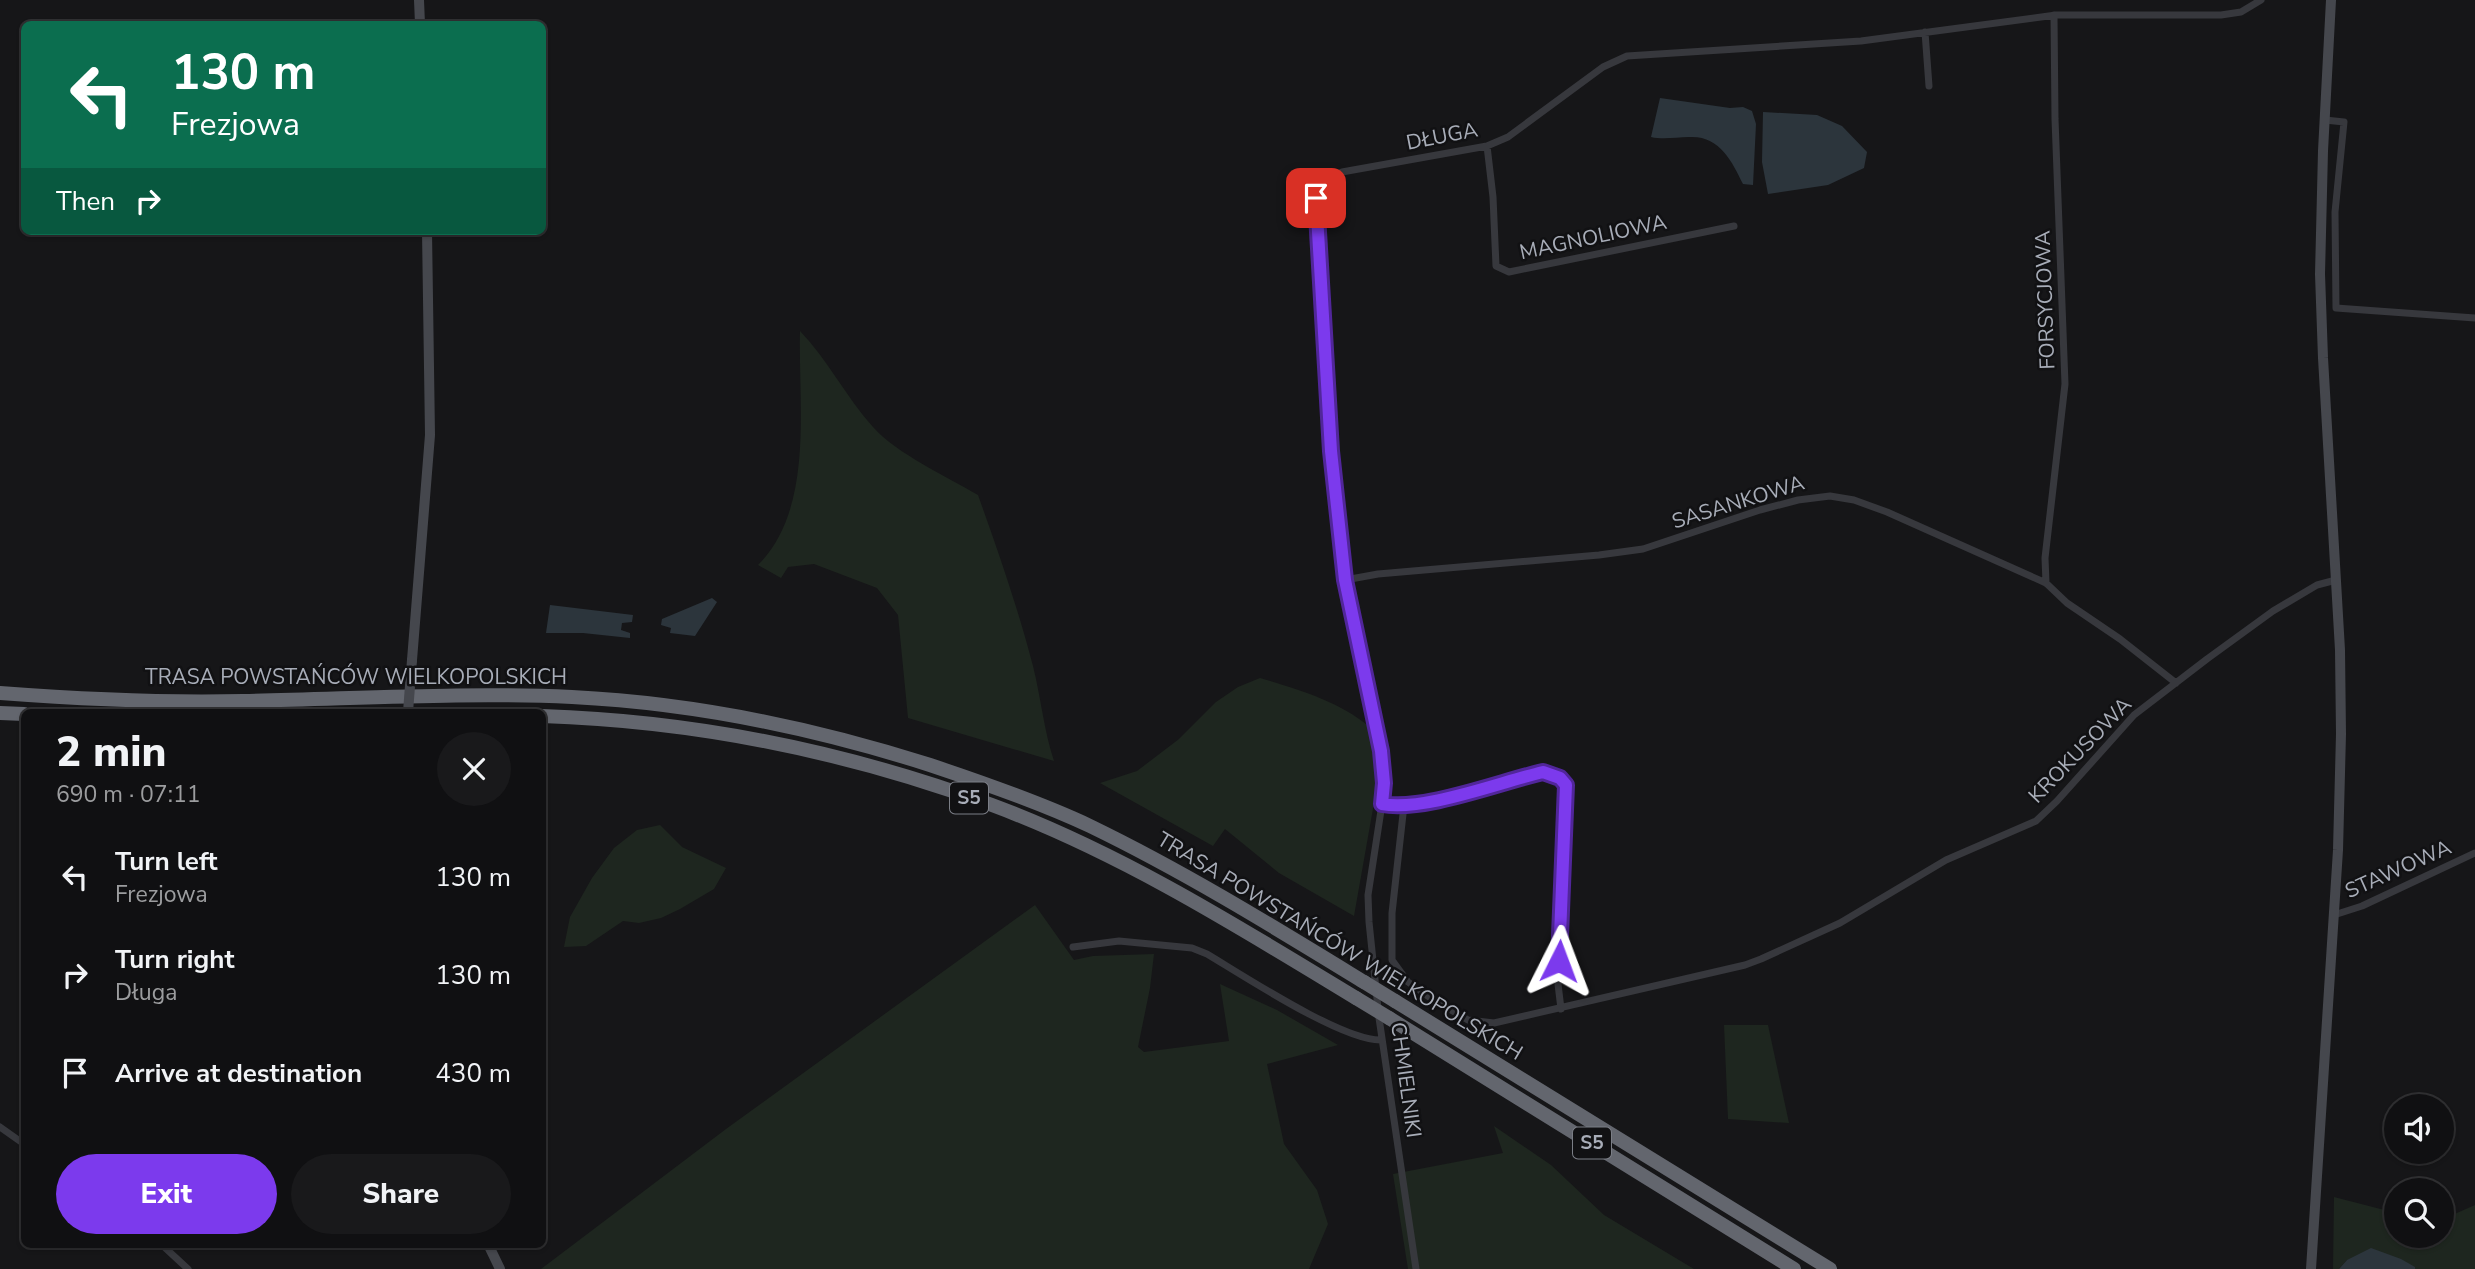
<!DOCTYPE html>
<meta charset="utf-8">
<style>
:root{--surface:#101012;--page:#19191b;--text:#f1f3f6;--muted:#9c9d9f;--line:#303032;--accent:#7c3aed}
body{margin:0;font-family:"Nunito Sans",sans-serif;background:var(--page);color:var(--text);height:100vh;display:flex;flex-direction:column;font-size:26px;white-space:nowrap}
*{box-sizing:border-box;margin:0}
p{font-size:23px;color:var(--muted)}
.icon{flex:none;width:38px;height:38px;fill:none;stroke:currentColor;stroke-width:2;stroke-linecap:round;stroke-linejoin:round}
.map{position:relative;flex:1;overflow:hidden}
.panel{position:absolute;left:21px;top:709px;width:525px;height:539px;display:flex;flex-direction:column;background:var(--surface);border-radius:10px;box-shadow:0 2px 5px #0004,0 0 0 2px var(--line)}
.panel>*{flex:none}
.guide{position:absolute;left:21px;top:21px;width:525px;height:214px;border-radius:10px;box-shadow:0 2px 5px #0004,0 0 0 2px var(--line);background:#0b6e4f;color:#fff;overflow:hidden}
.fabs{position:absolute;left:2384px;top:1094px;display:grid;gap:14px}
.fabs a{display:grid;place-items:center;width:70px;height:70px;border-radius:50%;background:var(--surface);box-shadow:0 2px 5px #0004,0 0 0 2px var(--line);font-size:35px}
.pin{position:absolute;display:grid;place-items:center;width:60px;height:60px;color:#fff;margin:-30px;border-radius:14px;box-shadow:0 4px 10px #0006}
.me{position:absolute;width:77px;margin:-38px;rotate:3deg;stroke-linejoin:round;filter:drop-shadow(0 0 5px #0008)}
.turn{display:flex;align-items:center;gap:24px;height:147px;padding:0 35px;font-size:32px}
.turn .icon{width:91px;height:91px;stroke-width:2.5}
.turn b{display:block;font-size:49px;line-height:60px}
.then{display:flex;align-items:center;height:66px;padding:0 35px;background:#0003;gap:14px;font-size:26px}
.round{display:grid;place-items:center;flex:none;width:74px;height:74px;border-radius:37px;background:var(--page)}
.head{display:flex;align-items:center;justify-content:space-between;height:119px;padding:0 35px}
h1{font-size:42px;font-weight:800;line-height:52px}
.cta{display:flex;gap:14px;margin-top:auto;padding:14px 35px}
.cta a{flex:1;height:80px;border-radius:42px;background:var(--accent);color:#fff;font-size:28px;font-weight:800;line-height:80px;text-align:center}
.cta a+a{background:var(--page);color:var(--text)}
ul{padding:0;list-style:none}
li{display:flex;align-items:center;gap:21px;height:98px;padding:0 35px}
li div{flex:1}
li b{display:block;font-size:26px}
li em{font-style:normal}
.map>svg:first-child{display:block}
.green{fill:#1e261f}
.water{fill:#2c353c}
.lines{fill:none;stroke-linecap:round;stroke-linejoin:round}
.street{stroke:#37383d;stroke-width:7}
.secondary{stroke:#45474d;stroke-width:10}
.highway{stroke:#63666e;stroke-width:14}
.secondary-bridge{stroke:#45474d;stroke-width:10}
.highway-bridge{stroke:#63666e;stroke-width:14}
.route-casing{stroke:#51269a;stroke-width:18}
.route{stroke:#7c3aed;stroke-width:12}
.labels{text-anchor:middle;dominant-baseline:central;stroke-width:5;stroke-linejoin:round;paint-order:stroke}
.shield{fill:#111113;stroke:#7b7e86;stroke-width:2}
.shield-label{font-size:19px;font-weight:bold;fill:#a8adb8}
.street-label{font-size:21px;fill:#a8adb8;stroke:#111113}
</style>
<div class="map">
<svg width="2475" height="1269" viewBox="0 0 2475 1269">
<rect width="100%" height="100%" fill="#161618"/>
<!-- green -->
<path class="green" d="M800 331C828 360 846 397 873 427 897 454 946 476 978 495 998 551 1018 608 1033 666 1041 698 1044 731 1054 761L908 718 898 615 877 588 814 564 788 567 781 578 758 565C815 508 798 404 800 331Z
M1260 678C1300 690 1338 701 1370 727L1377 786 1354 916 1279 873 1225 829 1213 846 1100 783 1137 771 1179 739 1216 702 1238 687Z
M660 825 682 847 726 868 714 889 680 909 661 918 639 923 623 921 586 946 564 947 570 917 592 878 614 848 637 830Z
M1035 905 1074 960 1093 956 1154 954 1150 988 1138 1047 1144 1052 1229 1041 1220 984 1277 1010 1338 1045 1267 1064 1284 1144 1317 1190 1328 1224 1309 1269H541L726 1129Z
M1724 1025H1768L1789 1123 1728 1119Z
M1494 1126 1551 1165 1604 1215 1694 1269H1408L1393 1174 1503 1153Z
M2334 1197 2396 1213V1236H2441V1220L2475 1205V1269H2415V1267L2347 1260 2339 1269H2333Z"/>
<!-- water -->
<path class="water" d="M1660 98 1730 108 1743 107 1752 111 1756 124 1753 185 1743 184C1732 161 1719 135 1689 137 1676 137 1664 140 1651 137Z
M1763 112 1817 115 1842 126 1867 152 1864 168 1828 185 1768 194 1762 162Z
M712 598 717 602 695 636 670 633 671 628 661 625 662 619Z
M550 605 633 615 632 622 622 623 621 630 630 633V638L583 633H546Z
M2371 1248 2401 1259 2415 1267V1269H2339L2347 1260Z"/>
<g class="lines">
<!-- street -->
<path class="street" d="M1925 32 1929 86
M2325 120 2344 122 2335 212 2336 308 2475 318
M1487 146 1493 197 1496 266 1509 272 1734 226
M1345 580 1378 574 1599 555 1643 549 1760 510 1798 500 1830 496 1854 500 1887 512 2046 583 2067 603 2120 639 2176 683
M2046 583 2045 558 2065 384 2055 119 2054 15
M1382 804C1423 812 1500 782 1543 772L1560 777 1566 785 1558 984 1561 1009
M1404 805 1392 913V960L1408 982 1429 997 1468 1020 1494 1023 1745 965 1761 959 1840 923 1946 860 2036 821 2057 801 2134 715 2207 659 2273 611 2317 585 2336 580
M2334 915 2362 906 2475 853
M1073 947 1119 941 1192 948 1207 954C1244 976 1344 1042 1382 1040
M0 1127 24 1144
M161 1244 188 1269
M1416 1269 1379 1018 1369 922 1368 895 1382 804 1383 771 1368 682 1345 580 1331 451 1322 291 1315 210 1318 188 1324 179 1342 172 1487 146 1508 137 1603 67 1627 56 1861 41 2056 15H2221L2241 12 2261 0"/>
<!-- secondary -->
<path class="secondary" d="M419 0 420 24
M412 660 430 435 427 231
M488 1244 500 1269
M2311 1269 2338 850 2341 734 2340 650 2323 358 2320 274 2323 151 2331 0"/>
<!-- highway -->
<path class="highway" d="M0 693C80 699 162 703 243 701 353 699 462 692 572 697 694 703 814 728 930 765 984 783 1039 802 1090 826 1185 872 1274 927 1364 982
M0 713 24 714
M542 716C696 721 848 752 992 805 1121 853 1239 927 1356 998
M1395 1001 1830 1269
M1389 1018 1794 1269"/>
<!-- secondary-bridge -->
<path class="secondary-bridge" d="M408 712 412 660"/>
<!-- highway-bridge -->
<path class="highway-bridge" d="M1364 982 1395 1001
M1356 998 1389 1018"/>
</g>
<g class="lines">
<defs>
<path id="route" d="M1316 198 1331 451 1345 580 1381 751 1384 783 1382 804C1423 812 1500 782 1543 772L1560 778 1566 785 1559 961"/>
</defs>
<!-- route casing -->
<use href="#route" class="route-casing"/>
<!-- route -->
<use href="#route" class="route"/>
</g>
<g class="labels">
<!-- shield labels -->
<g class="shield">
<rect x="950" y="782.5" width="38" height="31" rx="5"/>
<rect x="1573" y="1127.5" width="38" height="31" rx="5"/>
</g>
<g class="shield-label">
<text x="969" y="798">S5</text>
<text x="1592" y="1143">S5</text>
</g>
<!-- street labels -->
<g class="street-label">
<text transform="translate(1442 136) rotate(-11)">DŁUGA</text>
<text transform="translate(1593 237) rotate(-12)">MAGNOLIOWA</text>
<text transform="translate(2045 300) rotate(-92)">FORSYCJOWA</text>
<text transform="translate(1738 502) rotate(-17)">SASANKOWA</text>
<text x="356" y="677">TRASA POWSTAŃCÓW WIELKOPOLSKICH</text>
<text transform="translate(2080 750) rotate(-46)">KROKUSOWA</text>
<text transform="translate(2398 869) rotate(-24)">STAWOWA</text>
<text transform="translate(1340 946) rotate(31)">TRASA POWSTAŃCÓW WIELKOPOLSKICH</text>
<text transform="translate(1406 1080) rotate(82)">CHMIELNIKI</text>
</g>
</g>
</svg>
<div class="fabs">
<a><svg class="icon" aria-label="sound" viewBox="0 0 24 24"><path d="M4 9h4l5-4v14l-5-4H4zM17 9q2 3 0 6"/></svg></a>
<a><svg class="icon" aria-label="search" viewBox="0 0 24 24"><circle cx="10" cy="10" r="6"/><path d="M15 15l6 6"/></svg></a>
</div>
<div class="pin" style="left:1316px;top:198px;background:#d93025"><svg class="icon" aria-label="arrive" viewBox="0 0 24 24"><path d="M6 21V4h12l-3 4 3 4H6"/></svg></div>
<svg class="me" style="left:1559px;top:961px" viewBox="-20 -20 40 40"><path d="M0-17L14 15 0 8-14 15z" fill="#7c3aed" stroke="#fff" stroke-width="4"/></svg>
<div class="guide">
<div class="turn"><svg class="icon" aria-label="left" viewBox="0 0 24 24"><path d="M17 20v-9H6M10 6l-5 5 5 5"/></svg><div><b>130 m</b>Frezjowa</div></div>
<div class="then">Then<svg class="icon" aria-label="right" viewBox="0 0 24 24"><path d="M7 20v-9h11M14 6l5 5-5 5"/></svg></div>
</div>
<section class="panel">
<div class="head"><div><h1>2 min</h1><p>690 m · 07:11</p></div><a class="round"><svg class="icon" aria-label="close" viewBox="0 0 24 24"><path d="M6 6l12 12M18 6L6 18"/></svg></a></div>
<ul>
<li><svg class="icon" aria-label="left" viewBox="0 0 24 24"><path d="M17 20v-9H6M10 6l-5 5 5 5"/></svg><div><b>Turn left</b><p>Frezjowa</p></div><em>130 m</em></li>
<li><svg class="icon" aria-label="right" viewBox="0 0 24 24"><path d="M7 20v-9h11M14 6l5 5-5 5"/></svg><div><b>Turn right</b><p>Długa</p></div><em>130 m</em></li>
<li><svg class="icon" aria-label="arrive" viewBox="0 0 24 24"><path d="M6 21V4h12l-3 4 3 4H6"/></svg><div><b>Arrive at destination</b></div><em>430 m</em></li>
</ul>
<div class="cta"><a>Exit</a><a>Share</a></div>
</section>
</div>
